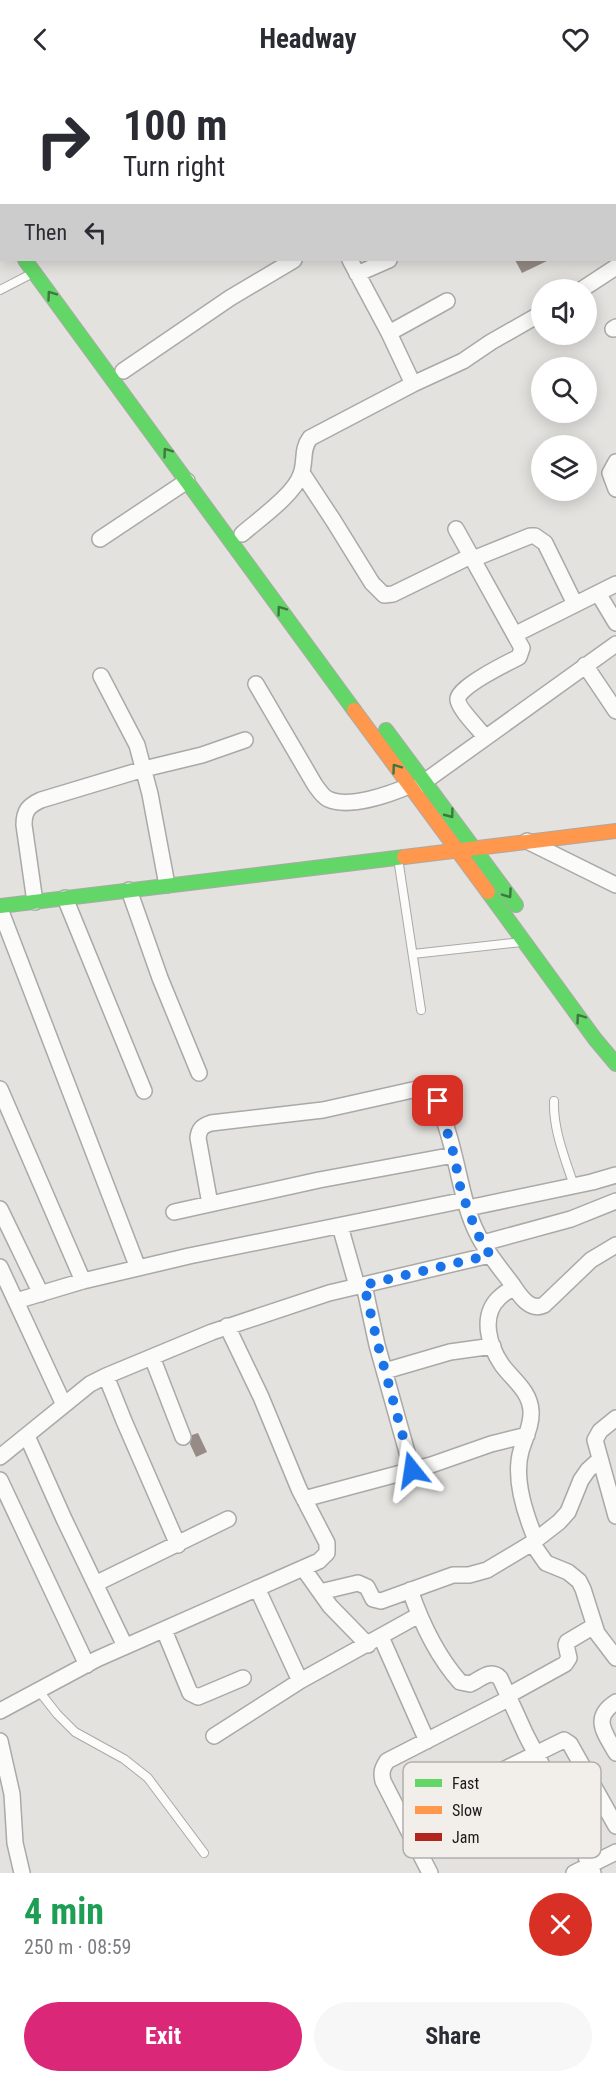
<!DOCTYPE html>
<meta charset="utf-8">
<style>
:root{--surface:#fff;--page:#f7f7f7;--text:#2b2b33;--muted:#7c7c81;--accent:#db2777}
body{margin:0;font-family:"Roboto Condensed",sans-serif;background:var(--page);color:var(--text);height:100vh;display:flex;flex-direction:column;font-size:22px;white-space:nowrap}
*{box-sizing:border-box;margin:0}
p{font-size:20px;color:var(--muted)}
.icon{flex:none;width:33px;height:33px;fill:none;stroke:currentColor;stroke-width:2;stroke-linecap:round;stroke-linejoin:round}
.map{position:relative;height:1795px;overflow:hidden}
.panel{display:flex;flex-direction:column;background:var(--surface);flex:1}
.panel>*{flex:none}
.guide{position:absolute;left:0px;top:0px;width:616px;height:183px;box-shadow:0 3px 15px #0003;background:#fff;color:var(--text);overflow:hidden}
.controls{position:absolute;left:531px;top:201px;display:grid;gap:12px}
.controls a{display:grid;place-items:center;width:66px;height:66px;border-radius:50%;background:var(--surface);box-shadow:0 3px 15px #0003;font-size:30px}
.pin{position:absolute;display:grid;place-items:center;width:51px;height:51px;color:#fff;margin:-26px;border-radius:12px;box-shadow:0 3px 9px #0006}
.me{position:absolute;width:66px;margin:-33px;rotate:345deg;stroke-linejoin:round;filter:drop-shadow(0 0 4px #0008)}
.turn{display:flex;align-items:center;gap:21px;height:126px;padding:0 24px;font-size:27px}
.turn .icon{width:78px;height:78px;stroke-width:2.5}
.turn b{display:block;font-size:42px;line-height:51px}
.then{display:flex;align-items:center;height:57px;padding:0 24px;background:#0003;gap:12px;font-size:22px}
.round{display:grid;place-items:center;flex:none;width:63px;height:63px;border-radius:32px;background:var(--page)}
.summary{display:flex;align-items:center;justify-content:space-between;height:102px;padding:0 24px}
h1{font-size:36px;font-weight:700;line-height:45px;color:#1e9e55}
.primary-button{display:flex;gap:12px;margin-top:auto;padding:12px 24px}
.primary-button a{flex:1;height:69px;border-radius:36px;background:var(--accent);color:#fff;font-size:24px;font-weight:700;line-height:69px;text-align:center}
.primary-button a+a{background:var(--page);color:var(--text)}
header{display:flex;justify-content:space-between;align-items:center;height:78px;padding:0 24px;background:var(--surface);font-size:27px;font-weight:700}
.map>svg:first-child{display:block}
.building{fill:#968b86}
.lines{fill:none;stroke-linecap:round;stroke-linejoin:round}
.lane-casing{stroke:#aaa9a7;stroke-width:10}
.street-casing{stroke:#aaa9a7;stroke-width:18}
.fast-casing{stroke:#aaa9a7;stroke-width:16}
.slow-casing{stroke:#aaa9a7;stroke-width:16}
.jam-casing{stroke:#aaa9a7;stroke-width:16}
.lane{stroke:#fbfbfa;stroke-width:8}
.street{stroke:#fbfbfa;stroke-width:15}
.fast{stroke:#63d668;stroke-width:14}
.slow{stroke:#ff974d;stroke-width:14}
.jam{stroke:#b3261e;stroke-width:14}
.oneway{stroke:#3e7840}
.route{stroke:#1a73e8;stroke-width:10;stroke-dasharray:0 18}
.key{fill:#f2efeb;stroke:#b1afac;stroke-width:1.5}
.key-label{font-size:16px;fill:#1a1918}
</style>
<header><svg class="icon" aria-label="back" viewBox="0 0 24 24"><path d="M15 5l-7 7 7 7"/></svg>Headway<svg class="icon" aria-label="heart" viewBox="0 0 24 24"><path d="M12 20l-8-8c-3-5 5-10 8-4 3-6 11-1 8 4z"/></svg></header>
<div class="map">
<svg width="616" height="1795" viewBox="0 0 616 1795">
<rect width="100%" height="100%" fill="#e4e2df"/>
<!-- building -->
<path class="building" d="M515 182H549L522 195Z
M198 1355 207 1374 196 1379 190 1366 192 1357Z"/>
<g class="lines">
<defs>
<path id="lane" d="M366 2 369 0
M0 212 33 195
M398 780 421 932
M413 876 522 864
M554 1023C553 1052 565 1080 574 1108
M39 1613 57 1636 75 1654 124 1681 148 1700 204 1775"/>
<path id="street" d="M121 0V2
M339 0 340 2
M77 2 78 0
M236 2 240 0
M0 66 2 65
M350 182 389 255 413 306
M357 196 389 182
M581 212 616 189
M613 251 616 249
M389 255 447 223
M123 293 230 220 294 182
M616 384 610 395 616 411
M302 395 333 442 372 505 384 517 393 516 471 478
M456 451 522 570 519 579C507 585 458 609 458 621 457 629 479 651 485 659
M242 456C259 441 294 417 301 396 306 383 301 372 310 360L413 306 463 283 491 264 542 235
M100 461 187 403
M473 481 530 458H535L545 465 575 526
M598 515 616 545
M516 556 616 506
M585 587 616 633
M101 598 137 667 150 716 167 807
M256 606 315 707C319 712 322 718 328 721 349 731 390 716 409 708
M417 709 616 566
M527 763 616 807
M129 812 160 900 199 995
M65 820 144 1013
M35 824 24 747C24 733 28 728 41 722L144 691 202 677 245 662
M0 831 138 1190
M0 1011 83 1203
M210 1126 198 1060C199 1051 202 1048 211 1045L323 1032 426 1009 436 1015 438 1023C444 1041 450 1059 454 1077 461 1104 465 1132 478 1157 487 1175 500 1190 512 1206 519 1216 529 1234 544 1227L591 1182 616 1167
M468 1130 592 1104 616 1097
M0 1131 41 1216
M174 1134 319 1102 454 1077
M340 1148 357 1208
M483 1165 571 1141 616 1123
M0 1189 64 1327
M364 1207 377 1267 412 1392
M514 1209C509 1212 503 1216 499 1220 480 1238 489 1268 502 1287 513 1302 530 1313 531 1333 532 1347 525 1359 521 1373 513 1401 525 1436 536 1462
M16 1223 83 1203 189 1178 465 1122
M152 1279 183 1359
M385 1293 450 1274 493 1268
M106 1298 124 1343 178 1467
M616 1340 600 1353 595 1362 616 1438
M27 1358 64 1441 125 1568
M0 1379 90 1306 106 1298 212 1254 329 1215 490 1177
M0 1402 87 1587
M304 1421 431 1387 491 1366 527 1357
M532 1465 546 1485 568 1494 579 1503 583 1511 597 1555 616 1580
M303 1490 330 1528 368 1567
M95 1506 228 1441
M257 1510 300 1603
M410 1512C421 1544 437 1578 460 1604L470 1606C480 1602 490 1590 500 1600L526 1657 570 1741 593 1795
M320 1514 358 1505 367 1509 373 1521 381 1523 453 1497H469L487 1492 532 1465 559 1444 568 1434 581 1402 588 1392 599 1382
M164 1552 190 1615 198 1619 243 1600
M381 1559 427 1663
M507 1618 565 1586 569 1580 566 1567 567 1564 594 1548
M616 1624C591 1640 605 1655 616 1675
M0 1633 97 1581 319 1483 327 1475V1465L299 1411 261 1319 227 1248
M214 1658 300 1603 419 1537
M0 1663 12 1716 15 1765 22 1795
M405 1745 433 1718 443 1711 453 1707 497 1695 564 1662 570 1666 616 1748
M430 1795 383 1703C381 1694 382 1691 387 1683L508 1621
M574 1795 616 1774"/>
<path id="fast" d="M25 182 354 632
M386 652 516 827
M488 814 595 961 616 986
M0 828 404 779"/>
<path id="slow" d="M0 124 2 126
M354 632 488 814
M404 779 616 753"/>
<path id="jam" d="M0 147 2 149"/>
</defs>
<!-- lane casing -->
<use href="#lane" class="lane-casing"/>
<!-- street casing -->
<use href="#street" class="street-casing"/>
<!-- fast casing -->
<use href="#fast" class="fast-casing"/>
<!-- slow casing -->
<use href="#slow" class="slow-casing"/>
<!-- jam casing -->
<use href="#jam" class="jam-casing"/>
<!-- lane -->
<use href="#lane" class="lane"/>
<!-- street -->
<use href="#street" class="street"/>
<!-- fast -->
<use href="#fast" class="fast"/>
<!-- slow -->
<use href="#slow" class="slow"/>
<!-- jam -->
<use href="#jam" class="jam"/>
</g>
<!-- one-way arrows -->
<defs><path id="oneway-chevron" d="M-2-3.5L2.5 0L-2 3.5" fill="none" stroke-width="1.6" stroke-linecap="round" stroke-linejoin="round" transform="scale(1.5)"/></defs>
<g class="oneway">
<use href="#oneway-chevron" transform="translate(51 217) rotate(-126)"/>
<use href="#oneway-chevron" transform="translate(167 374) rotate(-126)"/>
<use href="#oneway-chevron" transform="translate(281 532) rotate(-126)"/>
<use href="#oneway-chevron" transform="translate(396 690) rotate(-126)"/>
<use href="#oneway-chevron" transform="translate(450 736) rotate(53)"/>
<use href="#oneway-chevron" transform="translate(508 816) rotate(55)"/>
<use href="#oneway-chevron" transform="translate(580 940) rotate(-126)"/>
</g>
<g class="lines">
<!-- route -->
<path class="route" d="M412 1392 378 1267 364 1207 490 1177 477 1155 461 1113 454 1077 438 1023"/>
</g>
<!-- legend -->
<rect x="403" y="1684" width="198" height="96" rx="9" class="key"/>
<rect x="415" y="1701" width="27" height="8" fill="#63d668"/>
<rect x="415" y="1728" width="27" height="8" fill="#ff974d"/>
<rect x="415" y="1755" width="27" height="8" fill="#b3261e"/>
<g class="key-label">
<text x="452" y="1711">Fast</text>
<text x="452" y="1738">Slow</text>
<text x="452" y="1765">Jam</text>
</g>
</svg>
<div class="controls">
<a><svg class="icon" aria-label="sound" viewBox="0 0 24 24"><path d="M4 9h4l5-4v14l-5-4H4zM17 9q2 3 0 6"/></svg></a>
<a><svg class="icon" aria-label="search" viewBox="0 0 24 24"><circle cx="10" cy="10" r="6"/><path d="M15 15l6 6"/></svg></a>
<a><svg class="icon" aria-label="layers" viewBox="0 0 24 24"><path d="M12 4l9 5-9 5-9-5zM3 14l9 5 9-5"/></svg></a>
</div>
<div class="pin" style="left:438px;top:1023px;background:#d93025"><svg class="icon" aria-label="arrive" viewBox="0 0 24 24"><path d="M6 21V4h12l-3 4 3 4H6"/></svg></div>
<svg class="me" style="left:412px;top:1392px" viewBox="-20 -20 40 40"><path d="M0-17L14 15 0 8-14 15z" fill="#1a73e8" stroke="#fff" stroke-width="4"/></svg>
<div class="guide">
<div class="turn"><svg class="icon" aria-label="right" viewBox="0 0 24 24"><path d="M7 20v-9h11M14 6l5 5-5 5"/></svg><div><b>100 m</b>Turn right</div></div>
<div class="then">Then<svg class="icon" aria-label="left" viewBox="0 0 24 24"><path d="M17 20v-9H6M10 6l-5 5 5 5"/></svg></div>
</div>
</div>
<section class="panel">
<div class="summary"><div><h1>4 min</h1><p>250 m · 08:59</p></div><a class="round" style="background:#d93025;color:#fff"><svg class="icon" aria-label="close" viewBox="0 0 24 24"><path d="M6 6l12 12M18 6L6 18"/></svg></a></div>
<div class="primary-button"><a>Exit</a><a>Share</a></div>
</section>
